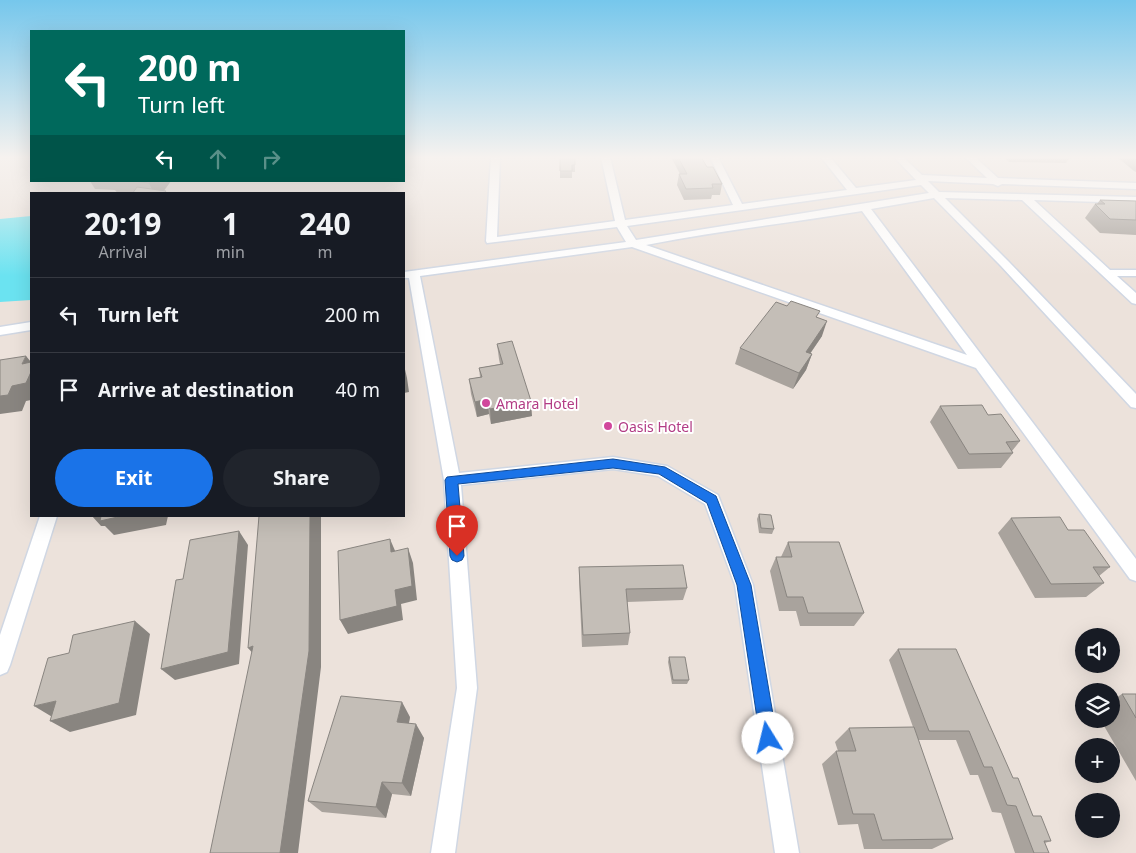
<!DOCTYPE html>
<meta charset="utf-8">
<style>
:root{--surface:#171b24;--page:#20242c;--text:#f1f3f6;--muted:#9ea1a6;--line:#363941;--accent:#1a73e8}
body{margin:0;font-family:"Noto Sans",sans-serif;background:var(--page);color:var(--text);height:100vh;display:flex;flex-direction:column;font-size:19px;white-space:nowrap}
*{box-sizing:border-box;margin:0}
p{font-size:16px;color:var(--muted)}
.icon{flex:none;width:28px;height:28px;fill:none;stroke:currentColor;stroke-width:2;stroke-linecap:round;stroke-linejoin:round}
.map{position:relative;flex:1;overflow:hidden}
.drawer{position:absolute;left:30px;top:192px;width:375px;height:325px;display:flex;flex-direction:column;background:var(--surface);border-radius:0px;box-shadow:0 5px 20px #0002}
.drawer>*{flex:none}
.guide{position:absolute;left:30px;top:30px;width:375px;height:152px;border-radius:0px;box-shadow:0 5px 20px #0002;background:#00695c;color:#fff;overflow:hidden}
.tools{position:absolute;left:1075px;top:628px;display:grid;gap:10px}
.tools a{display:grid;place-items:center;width:45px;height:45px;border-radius:50%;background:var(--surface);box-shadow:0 5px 20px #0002;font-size:25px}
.pin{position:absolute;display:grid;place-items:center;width:42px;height:42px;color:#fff;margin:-51px -21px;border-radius:50% 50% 50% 0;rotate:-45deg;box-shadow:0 0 5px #0007}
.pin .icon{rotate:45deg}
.me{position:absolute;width:55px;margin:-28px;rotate:351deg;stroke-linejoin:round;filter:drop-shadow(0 0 4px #0008)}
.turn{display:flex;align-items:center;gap:18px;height:105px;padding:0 25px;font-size:22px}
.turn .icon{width:65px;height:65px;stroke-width:2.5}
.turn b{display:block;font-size:35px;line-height:42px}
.lanes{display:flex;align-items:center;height:48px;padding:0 25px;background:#0003;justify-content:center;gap:25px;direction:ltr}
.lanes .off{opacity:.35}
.eta{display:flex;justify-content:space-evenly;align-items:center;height:85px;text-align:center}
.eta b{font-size:30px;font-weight:700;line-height:35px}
.primary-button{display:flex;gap:10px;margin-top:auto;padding:10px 25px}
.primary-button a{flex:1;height:58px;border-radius:30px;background:var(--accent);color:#fff;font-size:20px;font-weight:700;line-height:58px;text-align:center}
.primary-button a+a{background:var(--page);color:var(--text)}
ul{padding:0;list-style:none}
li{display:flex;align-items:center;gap:15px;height:75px;padding:0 25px;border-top:1px solid var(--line)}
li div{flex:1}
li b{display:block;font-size:19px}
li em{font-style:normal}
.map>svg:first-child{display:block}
.water{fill:#6be3f1}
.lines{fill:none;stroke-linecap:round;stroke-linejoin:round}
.minor-casing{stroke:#d0d7e3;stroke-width:3}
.minor{fill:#fff;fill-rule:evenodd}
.wall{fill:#a9a39d}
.shaded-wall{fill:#898580}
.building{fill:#c4beb7;stroke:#898580}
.route{fill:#1a73e8;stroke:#114b97}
.hotel-dot{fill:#d1479c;stroke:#fff;stroke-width:2}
.labels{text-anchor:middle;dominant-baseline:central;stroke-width:4;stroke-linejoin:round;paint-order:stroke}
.hotel-label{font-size:14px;fill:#b23c85;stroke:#fff;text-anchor:start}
</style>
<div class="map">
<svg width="1136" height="853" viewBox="0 0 1136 853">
<rect width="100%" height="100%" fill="#ece2db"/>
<!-- water -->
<path class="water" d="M31 216V300L0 302V219Z"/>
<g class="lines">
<defs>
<path id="minor" d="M491 157H500L497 237 615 221 601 157H610L625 220 733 205 710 157H718L742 204 847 190 821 157H830L856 188 916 180 894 157H903L922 175 987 178 965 157H975L998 178 1136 183V189L1002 184 998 186 993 184 928 181 939 192 1136 197V203L1034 200 1110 270H1136V276H1117L1136 293V304L1132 303 1022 200 945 198 1009 262 1136 394V408L1131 407 1001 266 934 198 871 209 1136 559V581L1130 579 976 368 632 247 420 276 459 473 613 457 667 466 718 495 753 585 799 853H775L735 585 705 504 658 476 613 469 461 485 477 688 455 853H431L457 688 444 480 409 278H404V272L626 242 617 227 487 243 486 241ZM921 185 929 193 636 240 627 226ZM862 211 967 355 646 245C718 231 790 223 862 211Z
M31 322V330L0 335V327Z
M40 516H57L10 665 7 672 0 675V635Z"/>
</defs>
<!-- minor casing -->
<use href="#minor" class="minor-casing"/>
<!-- minor -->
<use href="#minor" class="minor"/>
</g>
<!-- wall -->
<path class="wall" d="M560 157H575V172H572V178H560Z
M671 157H701L707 167 722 184 720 195H712L711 199 684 200 677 185 679 174H680Z
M1004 157H1070L1066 163 1009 162Z
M1117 157H1136V172L1134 171Z
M90 181H171L164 191H166L167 194H118L115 190 95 189Z
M1100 200 1136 201V235L1100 233 1085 218 1095 204H1097Z
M818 317 822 336 810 354H812L806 370 793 389 735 364 740 348Z
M497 344 532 416 491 424 489 414 477 417 471 394 469 379 480 377 479 368 500 364 499 359Z
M940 406 988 415 1020 441 1012 451 1013 453 1001 468 958 469 930 422Z
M759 514 774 529 772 534 759 533 757 519Z
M1011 518 1068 530 1110 567 1099 576 1104 583 1086 597 1035 598 998 533Z
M788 542 864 613 854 626H800L796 611H779L770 571 776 557H781Z
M579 567 687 588 683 600 627 602 630 633 628 645 582 647 579 580Z
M898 649 1013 778 1033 816 1051 841 1045 843 1049 853H1015L1001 813 992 812 978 775H970L956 740H918L953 839 932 849H864L858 824 838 825 822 764 836 751H838L835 742 849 728 913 727 889 660Z
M669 657 689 680 687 684H672L668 662Z
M1122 694H1136V781L1100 719H1111V701Z
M410 717 409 723 424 738 411 796 392 794 386 818 322 812 308 801Z"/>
<!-- shaded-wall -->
<path class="shaded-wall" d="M150 181H171L161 194H154L149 183Z
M827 321 822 336 800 368 806 352Z
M812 354 806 370 793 389 799 373Z
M26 356 31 362V400L26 401 22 411 0 414V396L12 386Z
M404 365 407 378 409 392 404 393Z
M487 399 489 414 477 417 475 402Z
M531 401 532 416 491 424 490 409Z
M92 516H168L166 525 114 535 105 526H101Z
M310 516H321V667L298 853H280Z
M239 531 248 545 239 664 175 680 161 669Z
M390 539 396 553 391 552Z
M408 548 413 563 417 600 401 604 403 620 348 634 340 620 395 590Z
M135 621 150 634 136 715 70 732 50 721Z
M253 646 263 665 248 648Z
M56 701 54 718 34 706Z
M402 702 410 717 406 737 397 722Z
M416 724 424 738 411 796 402 783Z
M382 782 392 794 386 818 376 807Z"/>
<!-- building -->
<path class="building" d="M560 157H575V165H572V171H560Z
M678 157H701L707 167H713L722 184H712L713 188 686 189 679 174H687Z
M134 181H150L149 183Z
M137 187 166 191 163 194H132Z
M1100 200 1136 201V220L1110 219 1095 204H1105Z
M791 301 820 311 816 317 827 321 806 352 812 354 799 373 740 348 776 302 787 306Z
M512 341 531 401 490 409 487 399 475 402 469 379 482 377 479 368 503 364 497 344Z
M26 356 22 364 31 362V372L26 383 12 386 8 395 0 396V360Z
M982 405 988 415 1001 414 1020 441 1006 442 1013 453 969 454 940 406Z
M759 514 771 515 774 529 761 528Z
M101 516H122L100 521Z
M259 516H310L309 651 280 853H210L253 646 248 648Z
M1060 517 1068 530H1084L1110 567H1093L1104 583 1051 584 1011 518Z
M239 531 228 652 161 669 176 580 183 579 190 540Z
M390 539 391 552 408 548 412 586 395 590 397 606 340 620 338 551Z
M788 542H839L864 613H808L803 597H787L776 557H792Z
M683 565 687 588 626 589 630 633 583 635 579 567Z
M135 621 119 703 50 721 56 701 34 706 48 658 69 653 73 635Z
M898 649H956L1013 778H1018L1033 816H1041L1051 841H1044L1049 853H1034L1016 806 1007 805 992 767H984L969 731H929Z
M669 657H685L689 680H673Z
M1122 694H1136V718Z
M341 696 402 702 397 722 416 724 402 783 382 782 376 807 308 801Z
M914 727 953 839 882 840 874 814H853L836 751H856L849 728Z"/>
<!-- sky -->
<linearGradient id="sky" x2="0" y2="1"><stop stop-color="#76c7ec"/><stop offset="0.57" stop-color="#f6f2ef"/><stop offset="1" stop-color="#f6f2ef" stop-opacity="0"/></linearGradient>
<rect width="1136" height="276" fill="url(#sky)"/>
<!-- route -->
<path class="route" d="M613 459 665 467 716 496 751 585 777 738 774 744 768 747 762 744 760 738 737 585 707 503 659 474 613 468 458 484 464 556 462 560 457 562 452 560 450 556 445 480 447 477Z"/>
<!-- markers -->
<g class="hotel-dot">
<circle cx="486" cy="403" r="5"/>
<circle cx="608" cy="426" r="5"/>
</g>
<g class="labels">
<!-- hotel labels -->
<g class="hotel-label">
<text x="496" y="403">Amara Hotel</text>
<text x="618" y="426">Oasis Hotel</text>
</g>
</g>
</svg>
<div class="tools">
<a><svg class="icon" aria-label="sound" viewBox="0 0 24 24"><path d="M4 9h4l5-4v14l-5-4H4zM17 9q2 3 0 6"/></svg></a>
<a><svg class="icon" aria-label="layers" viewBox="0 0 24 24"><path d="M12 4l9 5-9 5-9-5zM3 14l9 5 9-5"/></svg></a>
<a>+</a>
<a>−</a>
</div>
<div class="pin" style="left:457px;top:556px;background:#d93025"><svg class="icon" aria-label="arrive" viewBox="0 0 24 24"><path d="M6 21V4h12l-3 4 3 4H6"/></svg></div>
<svg class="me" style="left:768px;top:738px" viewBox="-20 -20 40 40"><circle r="19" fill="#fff"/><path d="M0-13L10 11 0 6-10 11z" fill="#1a73e8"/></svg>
<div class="guide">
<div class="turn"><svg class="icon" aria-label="left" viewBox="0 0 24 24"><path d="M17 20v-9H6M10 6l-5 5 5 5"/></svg><div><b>200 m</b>Turn left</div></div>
<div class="lanes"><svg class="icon" aria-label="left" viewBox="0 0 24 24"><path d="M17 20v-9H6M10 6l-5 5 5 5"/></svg><svg class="icon off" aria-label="ahead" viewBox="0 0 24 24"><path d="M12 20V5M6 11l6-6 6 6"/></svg><svg class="icon off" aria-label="right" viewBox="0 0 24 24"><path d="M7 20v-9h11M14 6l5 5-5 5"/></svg></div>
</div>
<section class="drawer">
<div class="eta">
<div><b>20:19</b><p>Arrival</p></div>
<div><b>1</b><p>min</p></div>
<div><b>240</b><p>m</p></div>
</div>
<ul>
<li><svg class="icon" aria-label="left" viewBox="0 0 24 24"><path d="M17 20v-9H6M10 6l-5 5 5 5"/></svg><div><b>Turn left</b></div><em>200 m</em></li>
<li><svg class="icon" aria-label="arrive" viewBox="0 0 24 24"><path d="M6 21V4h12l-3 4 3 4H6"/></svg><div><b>Arrive at destination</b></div><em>40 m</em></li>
</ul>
<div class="primary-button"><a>Exit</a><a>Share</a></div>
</section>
</div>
